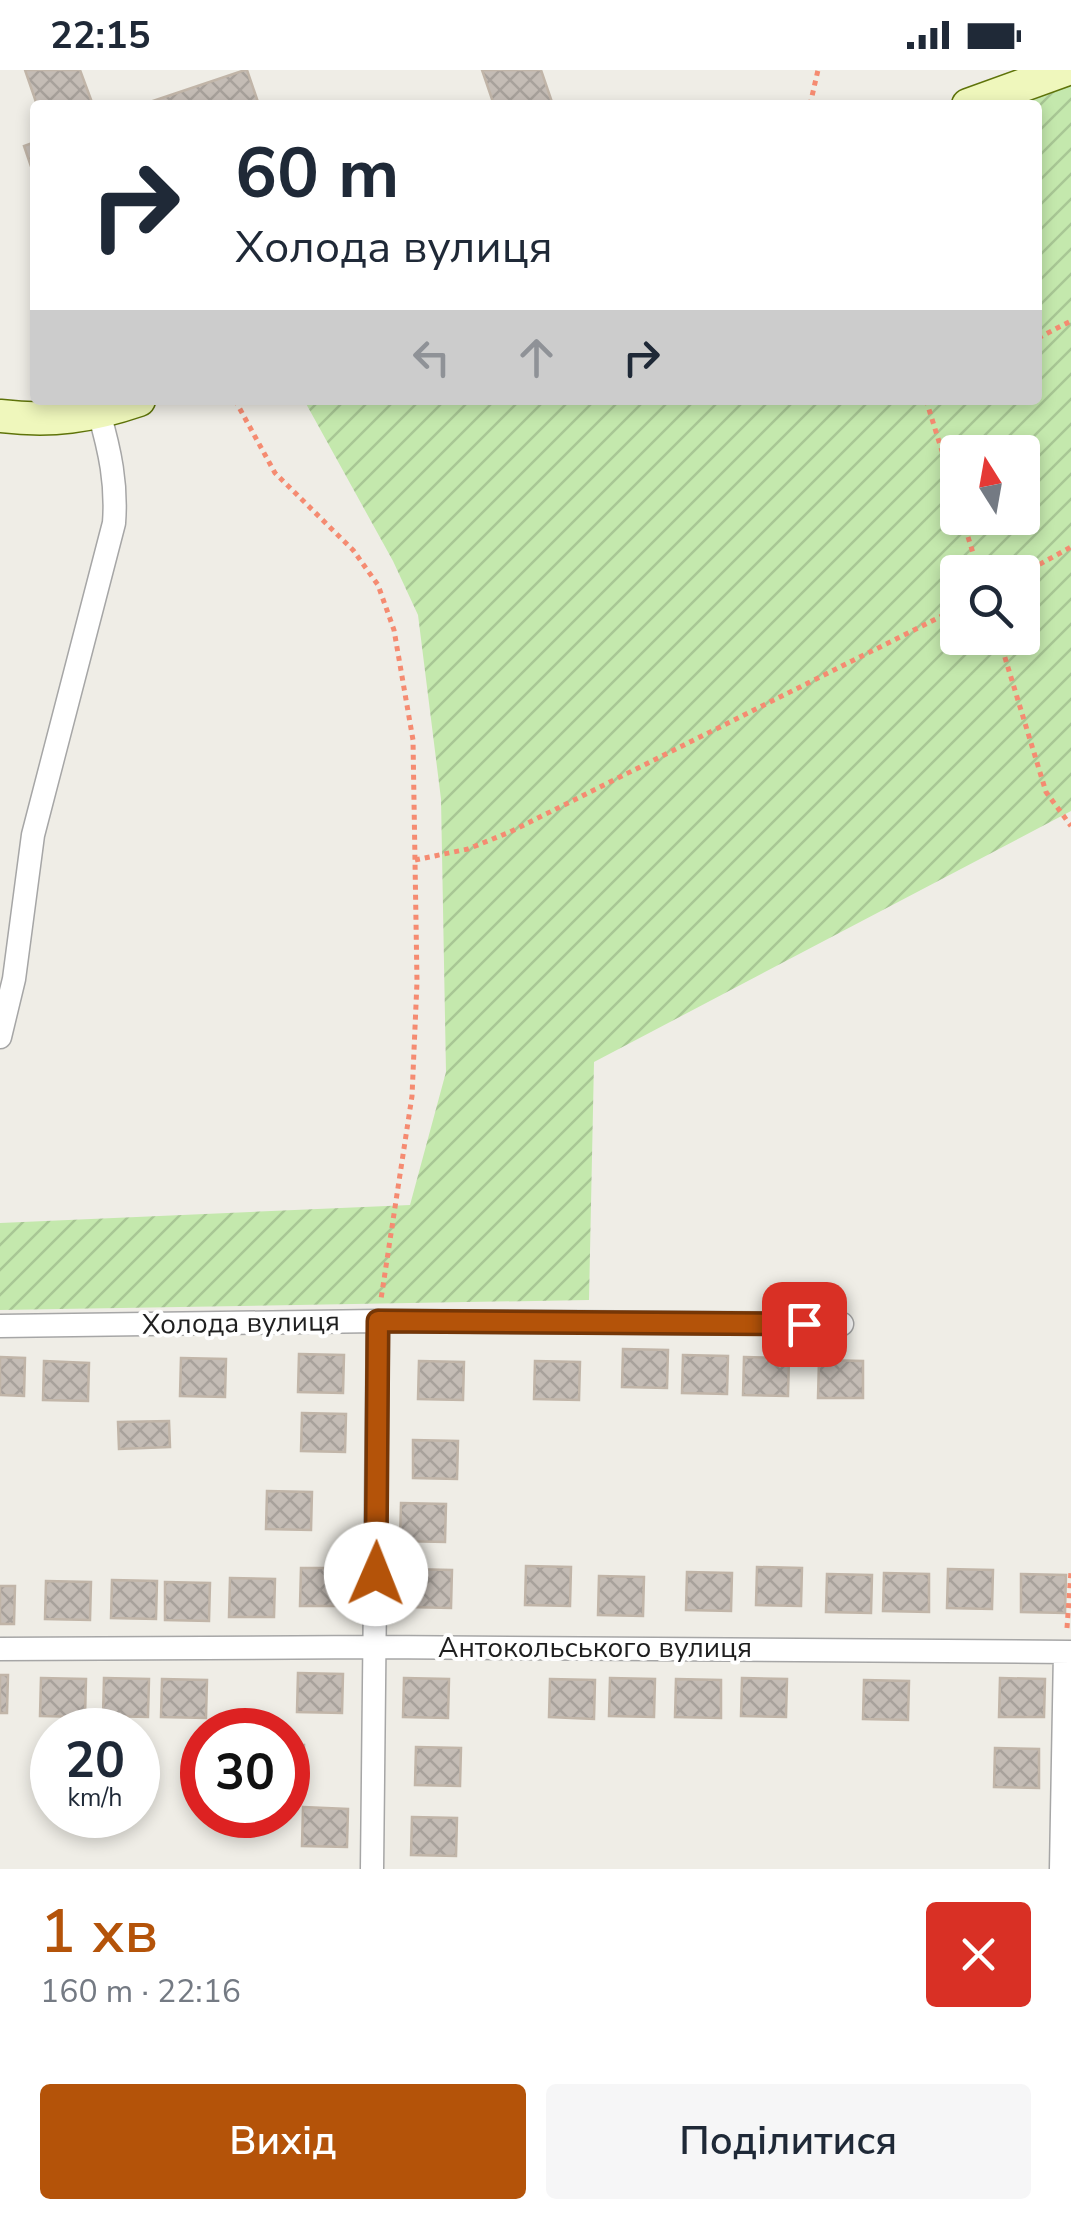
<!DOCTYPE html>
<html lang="uk">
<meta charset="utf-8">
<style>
:root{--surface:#fff;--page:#f6f6f7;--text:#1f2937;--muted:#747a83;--accent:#b45309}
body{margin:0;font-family:"Nunito Sans",sans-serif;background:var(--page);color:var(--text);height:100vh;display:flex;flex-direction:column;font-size:38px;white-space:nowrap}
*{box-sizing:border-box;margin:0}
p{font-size:32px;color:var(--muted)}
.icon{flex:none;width:55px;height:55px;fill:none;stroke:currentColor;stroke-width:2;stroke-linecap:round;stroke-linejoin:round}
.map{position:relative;height:1799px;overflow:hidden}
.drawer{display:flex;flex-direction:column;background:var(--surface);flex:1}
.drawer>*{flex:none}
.hud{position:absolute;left:30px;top:30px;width:1012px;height:305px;border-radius:10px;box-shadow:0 5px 15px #0003;background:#fff;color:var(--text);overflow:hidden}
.needle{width:65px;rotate:349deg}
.buttons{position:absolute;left:940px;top:365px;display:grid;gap:20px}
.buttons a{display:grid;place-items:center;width:100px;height:100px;border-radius:10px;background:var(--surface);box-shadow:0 5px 15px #0003;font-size:50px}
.speed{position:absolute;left:30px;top:1638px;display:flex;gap:20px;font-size:50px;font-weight:700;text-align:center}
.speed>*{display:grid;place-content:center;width:130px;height:130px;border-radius:50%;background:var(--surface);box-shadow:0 5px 15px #0003;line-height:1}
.speed small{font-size:25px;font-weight:400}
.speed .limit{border:15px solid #d22;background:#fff;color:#111}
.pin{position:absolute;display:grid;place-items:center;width:85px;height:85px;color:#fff;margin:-42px;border-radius:20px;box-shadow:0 5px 15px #0006}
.me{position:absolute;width:110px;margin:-55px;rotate:1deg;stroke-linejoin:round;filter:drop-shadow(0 0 8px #0008)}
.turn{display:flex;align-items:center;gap:35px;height:210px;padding:0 40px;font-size:45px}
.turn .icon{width:130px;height:130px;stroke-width:2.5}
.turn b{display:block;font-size:70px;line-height:85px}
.lanes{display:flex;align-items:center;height:95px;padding:0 40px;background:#0003;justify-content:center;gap:50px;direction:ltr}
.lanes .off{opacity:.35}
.round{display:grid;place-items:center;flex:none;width:105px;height:105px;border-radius:10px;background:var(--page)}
.summary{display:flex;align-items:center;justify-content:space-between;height:170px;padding:0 40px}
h1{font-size:60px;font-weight:600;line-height:75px;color:var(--accent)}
.button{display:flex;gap:20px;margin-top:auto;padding:20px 40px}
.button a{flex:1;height:115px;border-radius:10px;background:var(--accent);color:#fff;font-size:40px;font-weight:600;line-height:115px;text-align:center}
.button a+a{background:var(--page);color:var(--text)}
.status{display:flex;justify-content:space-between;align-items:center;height:70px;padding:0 50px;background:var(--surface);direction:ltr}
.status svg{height:28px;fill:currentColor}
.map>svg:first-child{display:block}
.garden{fill:url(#garden-furrows);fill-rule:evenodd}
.building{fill:url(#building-cross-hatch);stroke:#c1b5a8;stroke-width:2.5}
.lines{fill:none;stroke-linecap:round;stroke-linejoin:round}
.street-casing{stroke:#a6a6a6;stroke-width:25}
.secondary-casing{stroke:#5e7309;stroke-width:35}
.path{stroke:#f58b71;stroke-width:5;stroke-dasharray:5 5;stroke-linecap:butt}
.street{stroke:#fff;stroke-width:22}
.secondary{stroke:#eff7bc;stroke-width:32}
.route-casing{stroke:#753606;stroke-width:25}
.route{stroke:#b45309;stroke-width:18}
.labels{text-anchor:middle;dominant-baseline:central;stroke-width:8;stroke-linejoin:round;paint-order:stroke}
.street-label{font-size:28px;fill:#1f1f1f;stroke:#fff}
</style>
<div class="status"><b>22:15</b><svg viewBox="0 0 49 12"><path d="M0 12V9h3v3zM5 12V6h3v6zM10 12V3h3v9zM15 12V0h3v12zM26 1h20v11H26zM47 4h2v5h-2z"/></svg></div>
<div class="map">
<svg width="1071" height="1799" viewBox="0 0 1071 1799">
<defs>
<pattern id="garden-furrows" width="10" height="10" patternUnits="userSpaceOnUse" patternTransform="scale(2.5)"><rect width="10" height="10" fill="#c4e8ad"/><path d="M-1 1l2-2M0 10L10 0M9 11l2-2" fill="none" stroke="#a8c794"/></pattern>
<pattern id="building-cross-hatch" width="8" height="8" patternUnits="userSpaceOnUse" patternTransform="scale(2.5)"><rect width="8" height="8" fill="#c4bcb5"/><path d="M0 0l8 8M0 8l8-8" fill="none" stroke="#a8a19b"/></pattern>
</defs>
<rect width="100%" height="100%" fill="#efede6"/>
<!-- garden -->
<path class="garden" d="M1071 11V741L594 992 589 1230 0 1240V1153L410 1135 446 1002 441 729 418 545 393 491 304 330H1038V35H1006ZM958 382H1022V448H958ZM958 502H1022V568H958Z"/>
<!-- building -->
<path class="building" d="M25 0H80L93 35H37Z
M247 0 259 35H141L245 0Z
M482 0H541L553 35H494Z
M35 72V108L24 76Z
M623 1279 668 1280 667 1318 622 1317Z
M299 1284 344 1285 343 1323 298 1322Z
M683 1285 728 1286 727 1324 682 1323Z
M0 1287 25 1288 24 1326 0 1325Z
M744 1287 789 1288 788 1326 743 1325Z
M181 1288 226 1289 225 1327 180 1326Z
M819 1290 863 1291V1328H818Z
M44 1291 89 1293 88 1331 43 1330Z
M419 1291 464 1292 463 1330 418 1329Z
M535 1291 580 1292 579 1330 534 1329Z
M302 1343 346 1344 345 1382 301 1381Z
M169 1351 170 1377 119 1379 118 1352Z
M413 1370 458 1371 457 1409 413 1408Z
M267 1421 312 1422 311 1460 266 1459Z
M401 1433 446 1434 445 1472 400 1471Z
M526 1496 571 1497 570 1536 525 1535Z
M757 1497 802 1498 801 1536 756 1535Z
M301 1498H347L346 1536H300Z
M407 1499 452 1500 451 1538 406 1537Z
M948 1499 993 1500 992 1539 947 1538Z
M687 1502 732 1503 731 1541 686 1540Z
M884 1503 929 1504V1542L883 1541Z
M827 1504 872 1505 871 1543 826 1542Z
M1021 1504 1066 1505 1065 1543 1021 1542Z
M599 1506 644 1507 643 1546 598 1545Z
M230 1508 275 1509 274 1547H229Z
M112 1510 157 1511 156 1549 111 1548Z
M46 1511 91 1512 90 1550 45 1549Z
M165 1512 210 1513 209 1551 165 1550Z
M0 1516H15L14 1554H0Z
M298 1603 343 1604 342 1643 297 1642Z
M0 1605H8L7 1643H0Z
M41 1608 86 1609 85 1647 40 1646Z
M104 1608 149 1609 148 1647 103 1646Z
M404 1608 449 1609 448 1648 403 1647Z
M610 1608 655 1609 654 1647 609 1646Z
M742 1608 787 1609 786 1647 741 1646Z
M1000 1608 1045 1609 1044 1647H999Z
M162 1609 207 1610 206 1648 161 1647Z
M550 1609 595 1610 594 1649 549 1647Z
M676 1609 721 1610V1648L675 1647Z
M864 1610 909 1611 908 1650 863 1649Z
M288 1674 304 1675 303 1713H288Z
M416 1677 461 1678 460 1716 415 1715Z
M995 1678 1039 1679V1718L994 1717Z
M303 1737 348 1739 347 1777 302 1776Z
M412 1747 457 1748 456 1786 411 1785Z"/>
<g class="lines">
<defs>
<path id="street" d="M0 967 14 909 33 765 114 453C117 414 110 381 99 343
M0 1256 378 1251 842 1254
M0 1579 375 1577 1071 1582
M372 1799 378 1251
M1061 1799 1065 1582"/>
<path id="secondary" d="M968 35 1065 0
M0 346C53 352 89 347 139 330"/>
</defs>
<!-- street casing -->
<use href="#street" class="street-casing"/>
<!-- secondary casing -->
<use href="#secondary" class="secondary-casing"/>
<!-- path -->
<path class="path" d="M810 35 818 0
M1038 268 1071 251
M235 330 275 403 353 480 378 515 394 560 413 670 417 912 412 1026 381 1229
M926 330 958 432
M962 448 979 502
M1022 504 1071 477
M999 568 1046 722 1071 756
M415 790 468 779 510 762 958 538
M1067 1558 1071 1501"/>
<!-- street -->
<use href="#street" class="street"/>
<!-- secondary -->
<use href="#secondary" class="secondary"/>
</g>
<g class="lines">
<defs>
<path id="route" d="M376 1504 378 1251 804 1254"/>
</defs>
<!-- route casing -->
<use href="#route" class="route-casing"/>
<!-- route -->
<use href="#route" class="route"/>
</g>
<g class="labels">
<!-- street labels -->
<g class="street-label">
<text transform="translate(241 1253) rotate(-1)">Холода вулиця</text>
<text x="595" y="1578">Антокольського вулиця</text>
</g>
</g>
</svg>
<div class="buttons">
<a><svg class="needle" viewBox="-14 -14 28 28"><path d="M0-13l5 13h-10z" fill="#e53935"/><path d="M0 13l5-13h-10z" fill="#747a83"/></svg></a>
<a><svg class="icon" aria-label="search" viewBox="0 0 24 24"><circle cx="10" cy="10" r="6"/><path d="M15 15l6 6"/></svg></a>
</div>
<div class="speed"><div>20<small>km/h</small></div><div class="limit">30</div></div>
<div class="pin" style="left:804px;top:1254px;background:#d93025"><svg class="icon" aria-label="arrive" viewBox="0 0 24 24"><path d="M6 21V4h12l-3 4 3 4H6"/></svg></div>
<svg class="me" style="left:376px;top:1504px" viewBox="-20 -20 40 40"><circle r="19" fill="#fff"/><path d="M0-13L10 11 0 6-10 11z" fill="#b45309"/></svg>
<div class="hud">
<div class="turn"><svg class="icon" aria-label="right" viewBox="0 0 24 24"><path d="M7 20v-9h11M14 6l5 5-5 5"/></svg><div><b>60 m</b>Холода вулиця</div></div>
<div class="lanes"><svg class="icon off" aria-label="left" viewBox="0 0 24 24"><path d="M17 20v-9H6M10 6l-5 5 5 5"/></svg><svg class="icon off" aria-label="ahead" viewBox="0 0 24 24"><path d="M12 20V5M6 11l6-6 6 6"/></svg><svg class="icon" aria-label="right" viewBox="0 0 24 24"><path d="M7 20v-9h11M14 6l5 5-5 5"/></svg></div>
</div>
</div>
<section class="drawer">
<div class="summary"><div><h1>1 хв</h1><p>160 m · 22:16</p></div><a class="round" style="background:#d93025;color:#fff"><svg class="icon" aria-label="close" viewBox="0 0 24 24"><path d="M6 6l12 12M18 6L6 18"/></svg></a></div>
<div class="button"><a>Вихід</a><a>Поділитися</a></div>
</section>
